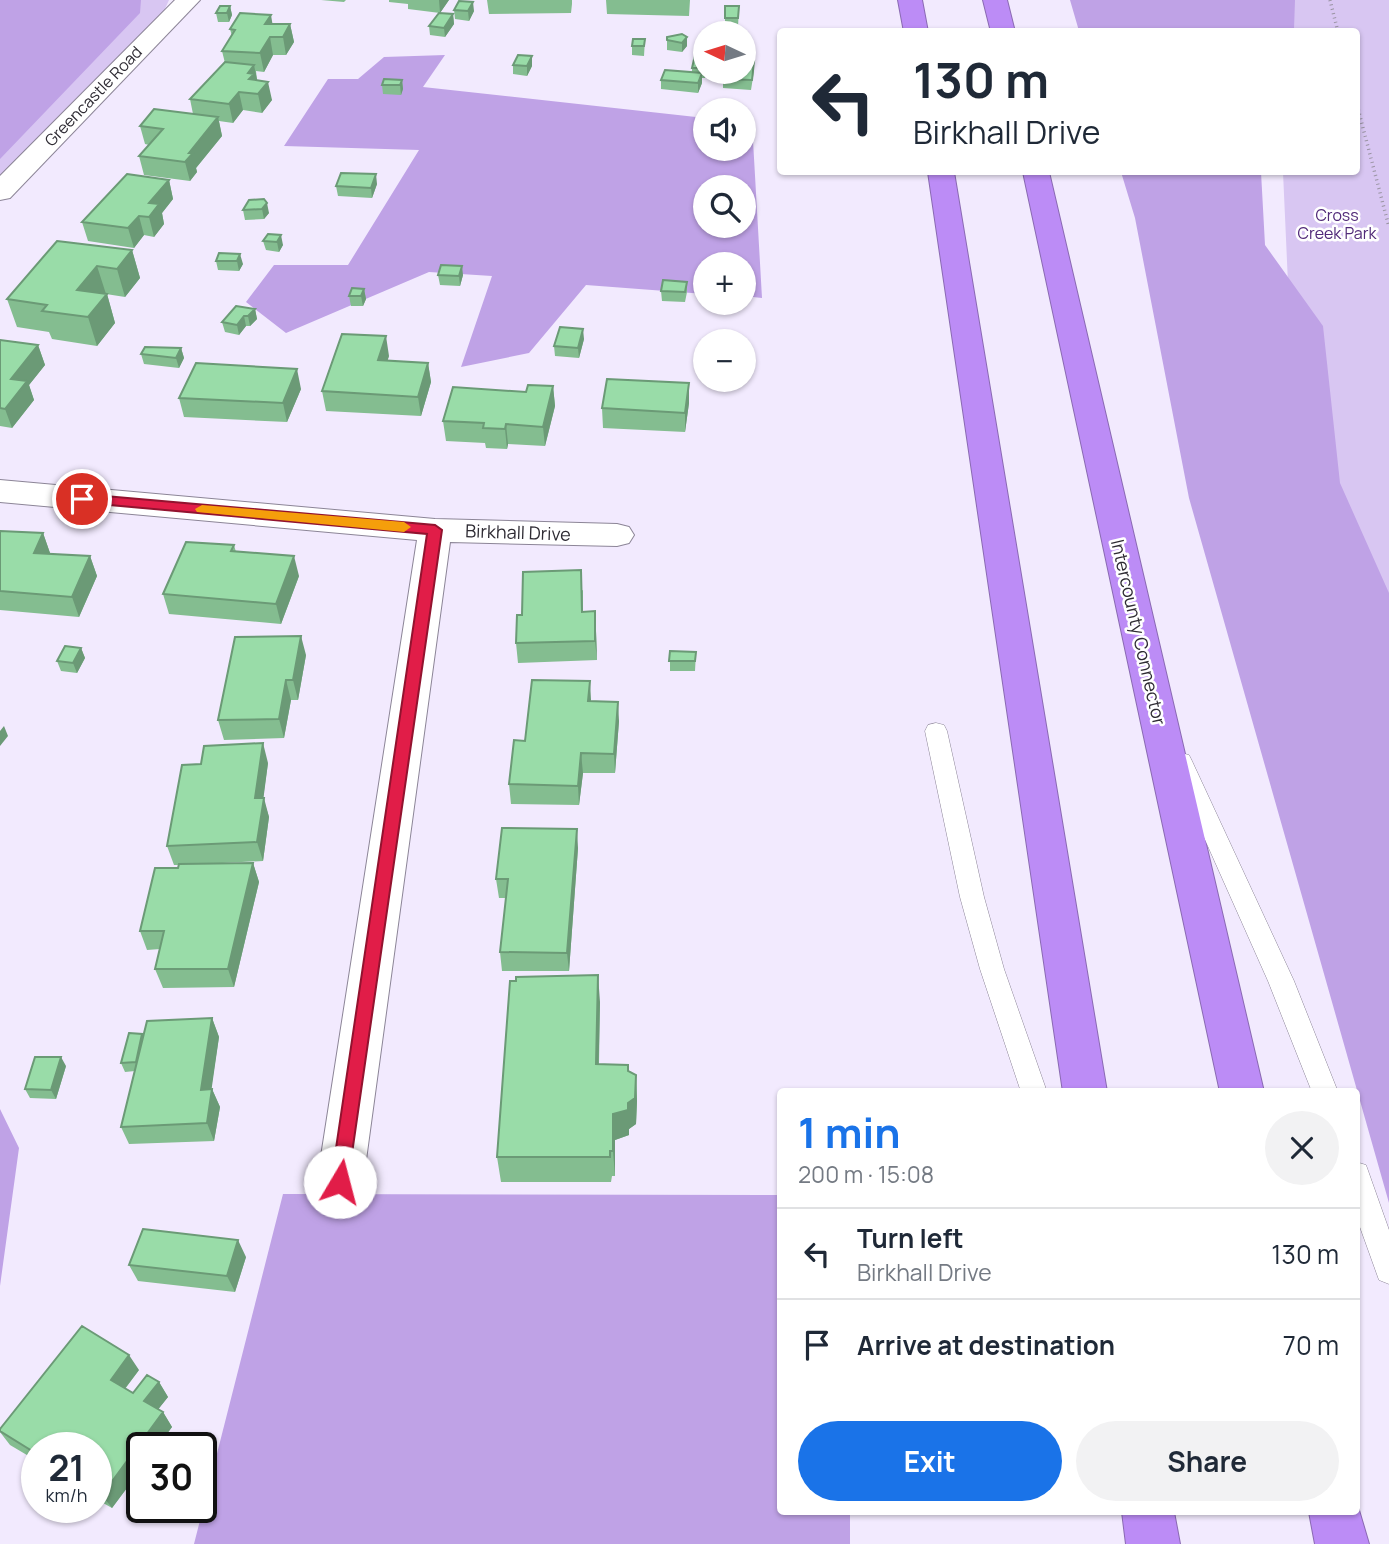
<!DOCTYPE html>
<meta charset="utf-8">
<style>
:root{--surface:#fff;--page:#f2f2f3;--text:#1f2937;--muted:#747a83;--line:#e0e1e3;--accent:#1a73e8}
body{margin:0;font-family:Manrope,sans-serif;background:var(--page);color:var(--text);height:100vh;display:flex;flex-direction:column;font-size:26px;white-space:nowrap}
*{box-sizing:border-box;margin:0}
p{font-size:23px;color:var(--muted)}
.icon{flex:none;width:38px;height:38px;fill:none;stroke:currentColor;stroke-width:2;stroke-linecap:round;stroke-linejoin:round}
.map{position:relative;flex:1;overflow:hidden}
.drawer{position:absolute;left:777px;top:1088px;width:583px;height:427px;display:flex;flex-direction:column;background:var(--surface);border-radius:7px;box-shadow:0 2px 5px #0004}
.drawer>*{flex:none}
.top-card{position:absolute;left:777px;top:28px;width:583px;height:147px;border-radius:7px;box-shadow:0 2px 5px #0004;background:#fff;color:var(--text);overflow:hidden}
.needle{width:46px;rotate:274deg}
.fabs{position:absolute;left:693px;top:21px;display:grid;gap:14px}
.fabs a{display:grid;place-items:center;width:63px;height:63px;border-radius:50%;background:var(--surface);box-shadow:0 2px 5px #0004;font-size:35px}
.speed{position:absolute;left:21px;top:1432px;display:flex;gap:14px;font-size:35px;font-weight:700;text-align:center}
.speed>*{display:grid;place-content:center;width:91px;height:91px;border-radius:50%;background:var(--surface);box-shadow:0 2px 5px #0004;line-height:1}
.speed small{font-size:18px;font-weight:400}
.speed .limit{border:4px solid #111;border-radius:10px;background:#fff;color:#111}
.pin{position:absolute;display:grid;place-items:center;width:60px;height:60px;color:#fff;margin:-30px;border:4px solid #fff;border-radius:50%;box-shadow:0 2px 7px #0007}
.me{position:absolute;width:77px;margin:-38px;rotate:8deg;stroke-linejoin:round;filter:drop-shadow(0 0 5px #0008)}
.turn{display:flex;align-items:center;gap:24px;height:147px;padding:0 21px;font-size:32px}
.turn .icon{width:91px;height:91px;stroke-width:2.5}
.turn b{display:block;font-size:49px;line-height:60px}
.round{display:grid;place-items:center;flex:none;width:74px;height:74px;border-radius:37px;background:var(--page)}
.summary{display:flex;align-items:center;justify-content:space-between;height:119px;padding:0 21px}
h1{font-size:42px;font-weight:700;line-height:52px;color:var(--accent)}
.cta{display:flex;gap:14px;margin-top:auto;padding:14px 21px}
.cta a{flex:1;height:80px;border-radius:42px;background:var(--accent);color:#fff;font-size:28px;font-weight:700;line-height:80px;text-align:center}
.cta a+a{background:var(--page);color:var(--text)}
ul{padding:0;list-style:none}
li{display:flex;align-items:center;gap:21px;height:91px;padding:0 21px;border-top:2px solid var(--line)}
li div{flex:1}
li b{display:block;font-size:26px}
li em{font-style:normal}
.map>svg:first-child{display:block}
.green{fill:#d8c6f2}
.forest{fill:#bfa2e6;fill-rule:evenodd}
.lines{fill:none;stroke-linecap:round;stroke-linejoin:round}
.lane-casing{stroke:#8c8597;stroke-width:1}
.street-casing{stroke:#8c8597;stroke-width:2}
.secondary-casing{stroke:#8c8597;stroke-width:2}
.highway-casing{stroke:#8a6ab2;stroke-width:2}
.path{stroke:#9a94a3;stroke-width:3.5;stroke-dasharray:1 3.5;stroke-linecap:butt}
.lane{fill:#fff;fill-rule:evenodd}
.street{fill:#fff;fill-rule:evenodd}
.secondary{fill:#fff;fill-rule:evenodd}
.highway{fill:#bc8cf6;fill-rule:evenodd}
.wall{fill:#84bd90}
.shaded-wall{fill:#6b9a76}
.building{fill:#99dca8;stroke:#6b9a76;stroke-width:2}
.route{fill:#e11d48;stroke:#92132f;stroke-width:2}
.slow{fill:#f59e0b}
.labels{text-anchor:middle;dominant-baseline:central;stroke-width:5;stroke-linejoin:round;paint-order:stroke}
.far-street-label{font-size:16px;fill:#2e2b33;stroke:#fff}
.far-park-label{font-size:16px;fill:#512a79;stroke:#fff}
.street-label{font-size:18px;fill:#2e2b33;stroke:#fff}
</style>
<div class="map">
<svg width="1389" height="1544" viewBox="0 0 1389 1544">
<rect width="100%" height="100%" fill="#f2eafe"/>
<!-- green -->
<path class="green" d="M0 0H169L154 33 0 192Z
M1274 0H1389V1107L1293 395 1283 172H1356V32L1276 31Z"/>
<!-- forest -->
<path class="forest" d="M0 0H141L140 13 0 159Z
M1070 0H1295L1294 29 1079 31Z
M445 55 423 87 705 118V149H744V122L752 123 762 298 744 296V264H705V294L586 285 529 353 461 367 492 276 429 272 286 333 246 302 274 265H348L419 150 284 146 328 79H358L384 57ZM705 187H744V226H705Z
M1121 172H1261L1265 245 1323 326 1340 483 1389 593V1203L1189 498 1135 218Z
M0 1109 19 1148 0 1286Z
M283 1194 780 1195V1512H850V1544H194Z"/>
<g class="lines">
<defs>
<path id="lane" d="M936 723 944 725 947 731 984 897 1004 969 1047 1092H1021L980 969 960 897 925 731 928 725Z
M1181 753 1189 755 1192 761 1294 981 1338 1092H1312L1268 981 1170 761 1173 755Z
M1356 1162 1366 1165 1389 1230V1284L1379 1280 1356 1216Z"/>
<path id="street" d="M0 480 435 519 617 524 629 527 634 535 629 543 617 546 450 542 363 1182 356 1197 340 1203 324 1197 317 1182 417 540 0 502Z"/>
<path id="secondary" d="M175 0H200L10 198 0 200V176Z"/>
<path id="highway" d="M898 0H922L928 32H904Z
M983 0H1007L1015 32H991Z
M928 172H954L1107 1092H1063Z
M1023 172H1049L1264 1092H1220Z
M1356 1500 1369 1544H1315L1309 1512H1356Z
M1122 1512H1174L1180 1544H1126Z"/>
</defs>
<!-- lane casing -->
<use href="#lane" class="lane-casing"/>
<!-- street casing -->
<use href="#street" class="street-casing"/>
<!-- secondary casing -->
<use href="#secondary" class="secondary-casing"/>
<!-- highway casing -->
<use href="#highway" class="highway-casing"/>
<!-- path -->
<path class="path" d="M1330 0 1338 32
M1356 101 1389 227"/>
<!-- lane -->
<use href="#lane" class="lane"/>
<!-- street -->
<use href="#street" class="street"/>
<!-- secondary -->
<use href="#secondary" class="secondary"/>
<!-- highway -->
<use href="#highway" class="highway"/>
</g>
<!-- wall -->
<path class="wall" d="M321 0H346L344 2Z
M389 0H449L440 13 408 9V4L389 2Z
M487 0H572V4L571 13 489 14Z
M606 0H690L689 16 607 14Z
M230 6 232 15 229 22H218L216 13Z
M725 6H739L738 27H725Z
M454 10 474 11 469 21 455 19Z
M453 14 454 24 445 37 430 35 429 26Z
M273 24H290L294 42 286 55H273L264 72 256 71 257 80 272 100 262 113 243 110 233 123 219 121 222 136 196 168 197 172 190 181 144 175 139 156 149 145 145 144 140 126 193 114 190 99 225 63 222 51 232 36 230 29Z
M667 37H687V46L682 52 667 50Z
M645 39 644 56 632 55V46Z
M532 56V66L527 76 513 74V65Z
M705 56V72H706L705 78H702V83L698 93 661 89V80L692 72V68Z
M754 71 751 90 723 88V79Z
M402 80 403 89 401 95 383 94 382 85Z
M169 180 173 199 162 213 164 224 154 237 144 235 134 248 88 241 82 222Z
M377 184 372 198 338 196 336 186Z
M249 200 269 213 264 219 245 220 243 210Z
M268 234 283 245 279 252 266 250 263 241Z
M132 250 140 278 125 297 106 294H107L115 323 97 346 52 339 49 332 17 327 7 299Z
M219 253 243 264 239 271 218 270 216 261Z
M438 275H463L460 286 440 285Z
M687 282V292L685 302 662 301 661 291Z
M364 289 366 299 363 306H351L349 296Z
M255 309 257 319 250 326H246L239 335 225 332 222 322Z
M584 339 579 358 555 356 554 346Z
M0 340 38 345 45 365 29 385 34 400 12 428 0 426Z
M181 348 184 358 179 368 144 364 141 354Z
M389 356 387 361 428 363 431 382 421 416 326 411 322 391Z
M689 383V403L685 432 603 428 602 408Z
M553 386 555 406 545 446 508 444 507 449 486 448 485 443 446 441 443 421Z
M301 389 287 422 184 417 179 398Z
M0 531 43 533 50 553V554L90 556 97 576 79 617 0 610Z
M234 545 236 552 299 576 281 624 169 614 163 594Z
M583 590V612L596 631 597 660 518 663 516 643 522 615Z
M81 648 85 658 77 673 61 671 57 661Z
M670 651 696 652 695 671H670Z
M306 655 298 700H291L284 738 224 740 218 720Z
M591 701 619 721 615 773H583L579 805 511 804 509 784 525 741Z
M268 763 263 798 269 817 263 861 203 864 253 863 259 882 234 987 163 988 155 969 160 949 147 950 140 931 178 868 179 865H174L167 846Z
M578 848 569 971H502L500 952 506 898H499L496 879Z
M600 1002 599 1064 628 1071 636 1075 637 1101 636 1124 629 1129V1135L615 1140V1176H612L611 1182H501L497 1157Z
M212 1018 219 1037 211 1089H212L220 1107 214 1141 129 1144 121 1127 135 1071 125 1072 121 1063 142 1034 143 1037Z
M66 1066 56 1099 30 1098 25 1089Z
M246 1257 235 1292 138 1281 129 1265Z
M139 1370 125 1389 133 1393 159 1382 168 1397 158 1409 163 1412 172 1427 112 1508 96 1499V1447H37V1461L10 1445 0 1432V1429Z"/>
<!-- shaded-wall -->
<path class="shaded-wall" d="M439 0H449L440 13Z
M473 2 474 11 469 21 468 11Z
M230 6 232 15 229 22 227 13Z
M453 14 454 24 445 37 444 28Z
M271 15 274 33 270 37 273 55 264 72 260 53 265 24Z
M290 24 294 42 286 55 283 37Z
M687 37V46L682 52V43Z
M532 56V66L527 76V66Z
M254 65 258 84 256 94 248 73Z
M702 73V83L698 93V83Z
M402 80 403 89 401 95 400 85Z
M268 82 272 100 262 113 258 94Z
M239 92 243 110 233 123 229 104Z
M218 117 222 136 196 168 197 172 190 181 185 162 189 153Z
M376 174 377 184 372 198 371 188Z
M169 180 173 199 162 213 164 224 154 237 149 217V203Z
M267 203 269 213 264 219 262 209Z
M139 216 144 235 134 248 128 228Z
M281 235 283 245 279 252 277 242Z
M132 250 140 278 125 297 117 269Z
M240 254 243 264 239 271 237 261Z
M97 266 106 294 77 290Z
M462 266 463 275 460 286 459 276Z
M364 289 366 299 363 306 361 296Z
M107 294 115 323 97 346 88 317Z
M255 309 257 319 250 326 248 316Z
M244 316 246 326 239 335 237 325Z
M583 329 584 339 579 358 578 348Z
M386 336 389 356 381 380 378 360Z
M38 345 45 365 29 385 34 400 12 428 5 409 11 379Z
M181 348 184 358 179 368 176 358Z
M428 363 431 382 421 416 418 397Z
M297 369 301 389 287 422 283 403Z
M689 383V403L685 432V413Z
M553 386 555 406 545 446 543 427Z
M506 424 508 444 507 449 505 429Z
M43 533 50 553 41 573 34 553Z
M90 556 97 576 79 617 72 597Z
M294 556 299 576 281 624 276 604Z
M595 611 596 631 597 660 595 641Z
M301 636 306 655 298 700 293 680Z
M81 648 85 658 77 673 73 663Z
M286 680 291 700 284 738 279 719Z
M590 681 591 700 589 721 588 701Z
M618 702 619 721 615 773 614 754Z
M4 726 8 736 0 746V731Z
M263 743 268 763 261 817 255 798Z
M581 753 583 773 579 805 578 786Z
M264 798 269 817 263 861 257 842Z
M577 829 578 848 569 971 567 953Z
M253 863 259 882 234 987 228 969Z
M598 975 600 1002 598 1090 596 1064Z
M212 1018 219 1037 209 1107 201 1090Z
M61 1057 66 1066 56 1099 51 1090Z
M636 1075 637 1101 636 1124 629 1129V1135L615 1140V1176L613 1151V1114L628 1103Z
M212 1089 220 1107 214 1141 207 1123Z
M238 1240 246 1257 235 1292 227 1276Z
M129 1355 139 1370 120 1395 111 1380Z
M159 1382 168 1397 153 1416 144 1401Z
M163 1412 172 1427 157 1447H142V1468L112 1508 102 1495Z"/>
<!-- building -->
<path class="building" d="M459 1 473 2 468 11 454 10Z
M220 6H230L227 13H216Z
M725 6H739L738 18H725Z
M240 13 271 15 265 24H290L283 37H270L260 53 222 51 235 30 230 29Z
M439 13 453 14 444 28 429 26Z
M682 34 687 37 682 43 667 40V37Z
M633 39H645L644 46H632Z
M518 55 532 56 527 66 513 65Z
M695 55 705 56V68H692Z
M744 61H754L752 80 723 79 724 72H744Z
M225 62 254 65 248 73 254 74 249 79 268 82 258 94 239 92 229 104 190 99Z
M665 70 702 73 698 83 661 80Z
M384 79 402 80 400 85H382Z
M154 109 218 117 189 153H193L185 162 139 156 163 129 140 126Z
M341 173 376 174 371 188 336 186Z
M127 174 169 180 149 203 159 204 149 217 139 216 128 228 82 222Z
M264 199 267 203 262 209 243 210 249 200Z
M268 234 281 235 277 242 263 241Z
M57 241 132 250 117 269 97 266 77 290 107 294 88 317 42 311 47 305 7 299Z
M219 253 240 254 237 261H216Z
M441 265 462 266 459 276 438 275Z
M663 280 687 282 685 292 661 291Z
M352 288 364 289 361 296H349Z
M236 306 255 309 248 316H244L237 325 222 322Z
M560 327 583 329 578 348 554 346Z
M342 334 386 336 378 360 428 363 418 397 322 391Z
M0 340 38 345 11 379 27 381 5 409 0 408Z
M145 347 181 348 176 358 141 354Z
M196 363 297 369 283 403 179 398Z
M607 379 689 383 685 413 602 408Z
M528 385 553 386 543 427 506 424 505 429 483 428 484 423 443 421 453 387 526 392Z
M0 531 43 533 34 553 90 556 72 597 0 591Z
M186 542 234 545 231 551 294 556 276 604 163 594Z
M581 570 582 612 595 611V641L516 643 517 615H522L523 572Z
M301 636 293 680H286L279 719 218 720 235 637Z
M65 646 81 648 73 663 57 661Z
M670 651 696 652 695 661H669Z
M532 680 590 681 588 701 618 702 614 754 581 753 578 786 509 784 514 740 525 741Z
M263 743 255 798H264L257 842 167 846 182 765 201 764 204 746Z
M502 828 577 829 567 953 500 952 508 879H496Z
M253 863 228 969H155L164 931H140L155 868H178L179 864Z
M598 975 596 1064 628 1065V1071L636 1075 635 1098 628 1103V1110L613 1114V1151H610V1157H497L510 981H516V977Z
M212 1018 201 1090 212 1089 207 1123 121 1127 147 1021Z
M129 1033 142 1034 136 1062 121 1063Z
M35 1057H61L51 1090 25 1089Z
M143 1229 238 1240 227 1276 129 1265Z
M82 1326 129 1355 111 1380 133 1393 147 1375 159 1382 144 1401 163 1412 102 1495 96 1491V1447H37V1454L0 1431V1429Z"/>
<!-- route -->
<path class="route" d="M82 494 435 525 442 530 347 1188 340 1191 334 1188 331 1182 427 534 77 502V495Z"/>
<!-- slow -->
<path class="slow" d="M202 505 404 522 411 527 404 532 197 512 195 509Z"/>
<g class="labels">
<!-- far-street labels -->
<g class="far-street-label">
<text transform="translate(93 96) rotate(-46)">Greencastle Road</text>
</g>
<!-- far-park labels -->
<g class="far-park-label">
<text x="1337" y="215">Cross<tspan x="1337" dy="18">Creek Park</tspan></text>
</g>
<!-- street labels -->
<g class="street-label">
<text transform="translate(518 532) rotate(2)">Birkhall Drive</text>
<text transform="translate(1139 632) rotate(77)">Intercounty Connector</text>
</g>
</g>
</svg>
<div class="fabs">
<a><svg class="needle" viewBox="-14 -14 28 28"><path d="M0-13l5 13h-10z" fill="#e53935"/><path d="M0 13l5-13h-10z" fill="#747a83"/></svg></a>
<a><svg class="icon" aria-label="sound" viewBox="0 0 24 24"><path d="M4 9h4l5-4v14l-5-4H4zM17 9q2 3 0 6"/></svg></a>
<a><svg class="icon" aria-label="search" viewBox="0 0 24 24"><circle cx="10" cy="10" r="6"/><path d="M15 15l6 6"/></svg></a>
<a>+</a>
<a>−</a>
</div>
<div class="speed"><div>21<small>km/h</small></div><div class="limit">30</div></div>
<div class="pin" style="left:82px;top:499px;background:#d93025"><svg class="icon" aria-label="arrive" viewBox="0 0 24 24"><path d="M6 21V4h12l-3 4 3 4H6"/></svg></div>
<svg class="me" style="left:340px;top:1182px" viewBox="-20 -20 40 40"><circle r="19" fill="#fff"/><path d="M0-13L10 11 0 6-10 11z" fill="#e11d48"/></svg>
<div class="top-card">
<div class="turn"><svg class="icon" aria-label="left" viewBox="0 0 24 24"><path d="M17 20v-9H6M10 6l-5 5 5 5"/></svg><div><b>130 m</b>Birkhall Drive</div></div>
</div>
<section class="drawer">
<div class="summary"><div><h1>1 min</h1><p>200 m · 15:08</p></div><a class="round"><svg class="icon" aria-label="close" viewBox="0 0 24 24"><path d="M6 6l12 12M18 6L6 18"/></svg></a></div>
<ul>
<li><svg class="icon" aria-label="left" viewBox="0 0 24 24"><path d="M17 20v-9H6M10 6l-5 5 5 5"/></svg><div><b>Turn left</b><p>Birkhall Drive</p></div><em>130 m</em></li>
<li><svg class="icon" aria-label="arrive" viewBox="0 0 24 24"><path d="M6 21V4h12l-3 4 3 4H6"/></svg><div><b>Arrive at destination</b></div><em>70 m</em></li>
</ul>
<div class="cta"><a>Exit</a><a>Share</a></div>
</section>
</div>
